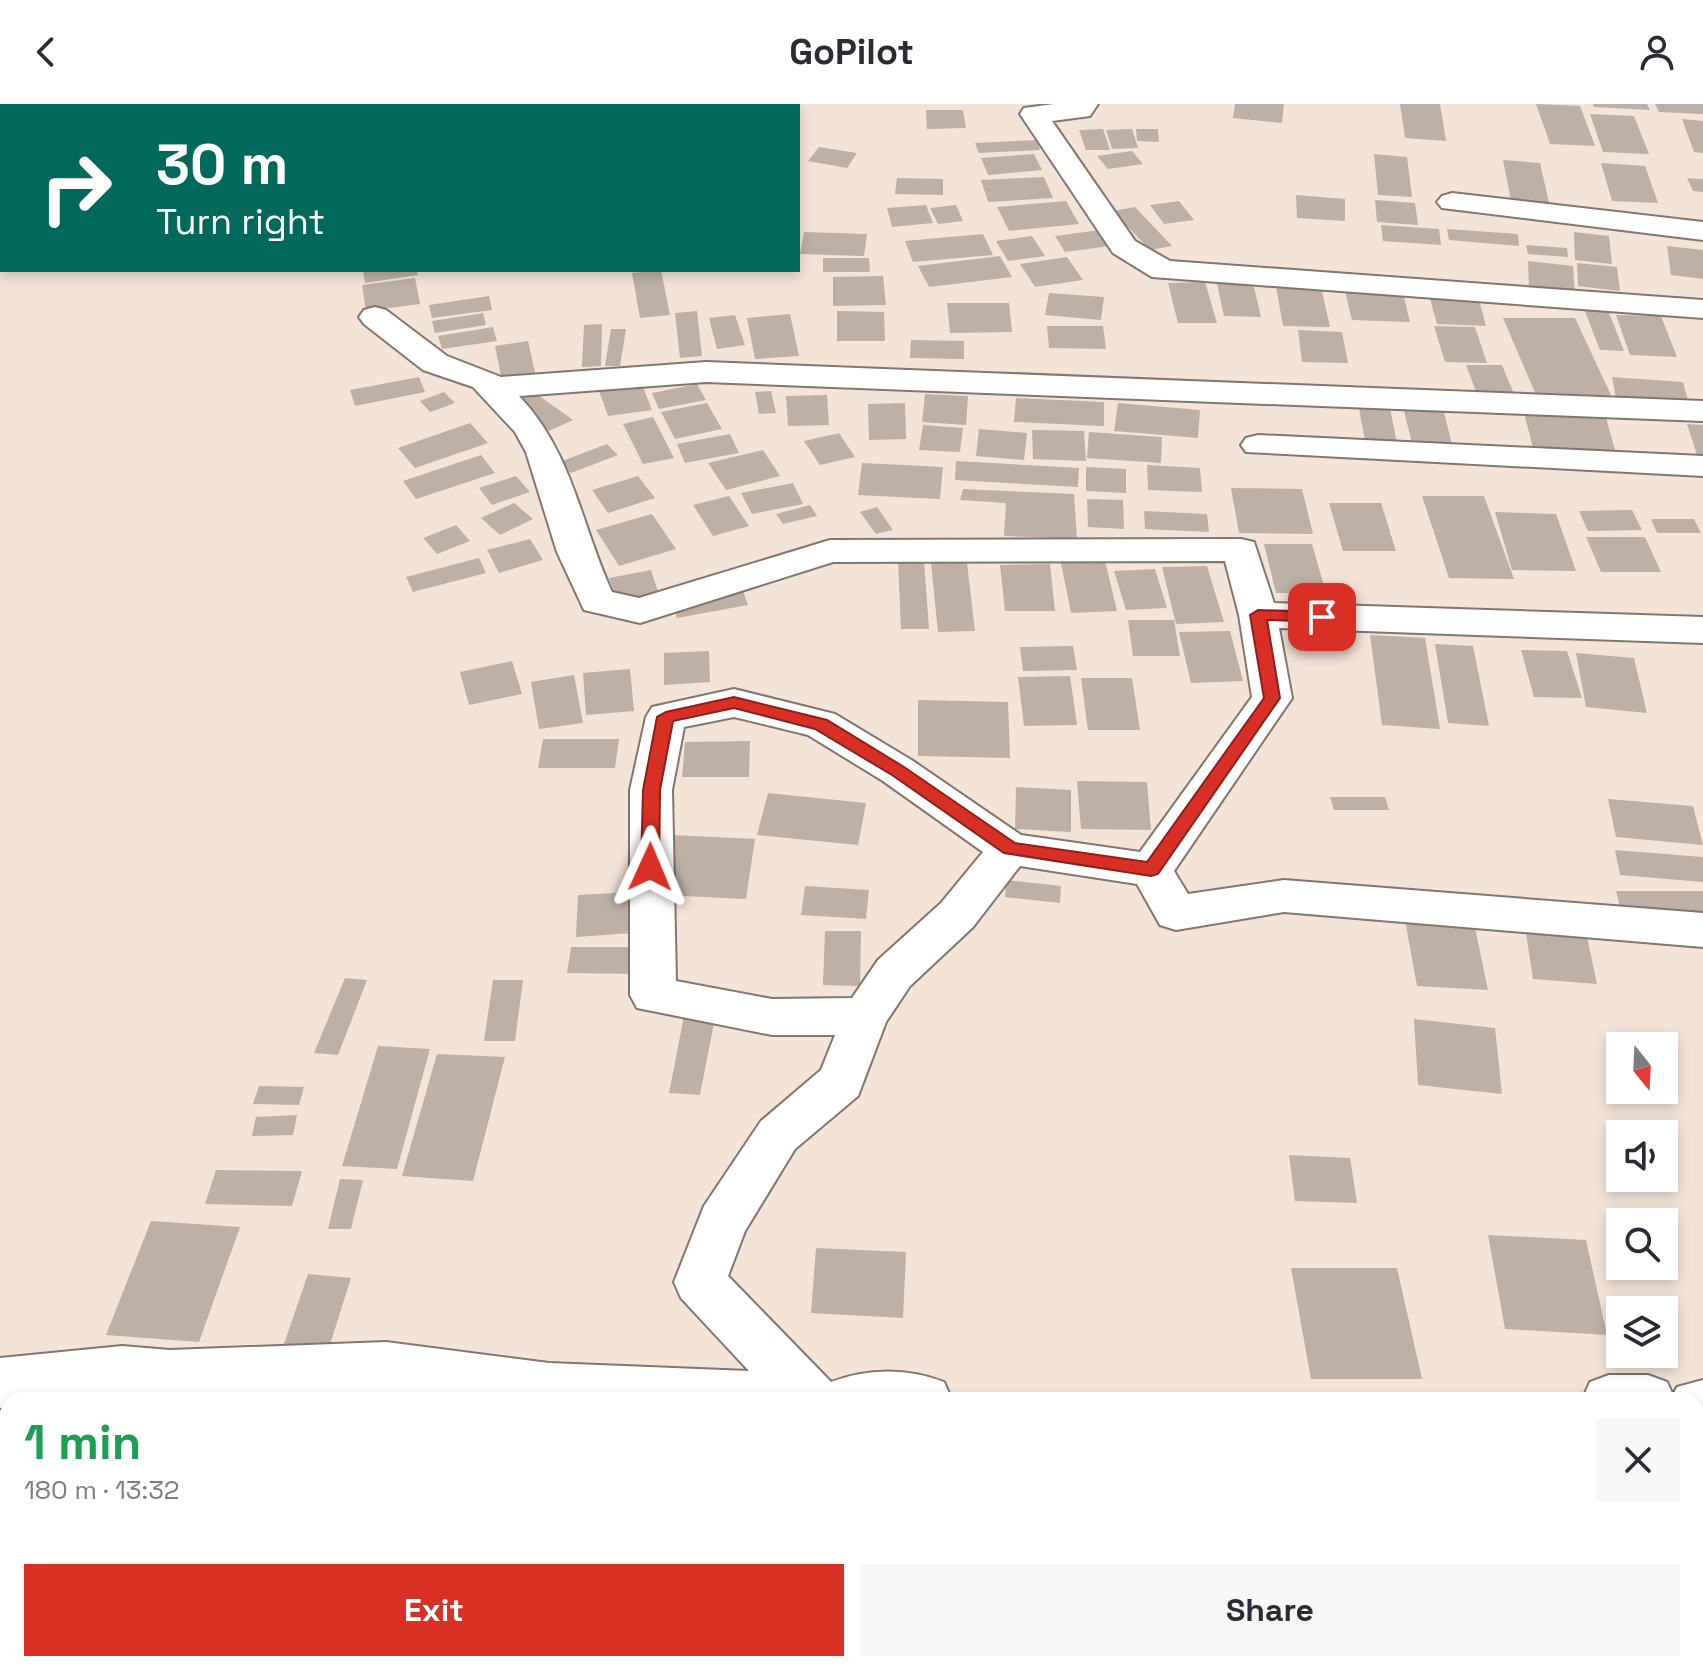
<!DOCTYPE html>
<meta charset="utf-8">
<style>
:root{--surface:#fff;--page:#f7f7f7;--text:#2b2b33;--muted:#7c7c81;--accent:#d93025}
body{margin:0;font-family:"Space Grotesk",sans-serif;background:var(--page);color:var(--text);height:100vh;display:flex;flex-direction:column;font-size:30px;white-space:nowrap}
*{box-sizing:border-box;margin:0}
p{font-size:26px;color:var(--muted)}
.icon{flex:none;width:44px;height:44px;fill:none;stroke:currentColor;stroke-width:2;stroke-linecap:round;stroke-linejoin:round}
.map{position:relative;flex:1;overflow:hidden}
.drawer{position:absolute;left:0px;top:1288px;width:1704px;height:280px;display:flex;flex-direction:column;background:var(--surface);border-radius:24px 24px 0 0;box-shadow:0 4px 12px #0003}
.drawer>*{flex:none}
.top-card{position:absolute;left:0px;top:0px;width:800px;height:168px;box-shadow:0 4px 12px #0003;background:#00695c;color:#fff;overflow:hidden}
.needle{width:52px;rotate:162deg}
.buttons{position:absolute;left:1606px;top:928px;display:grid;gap:16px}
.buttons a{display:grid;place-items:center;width:72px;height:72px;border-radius:0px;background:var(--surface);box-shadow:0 4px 12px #0003;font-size:40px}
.pin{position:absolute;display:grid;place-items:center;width:68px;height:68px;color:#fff;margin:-34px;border-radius:16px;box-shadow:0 4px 12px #0006}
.me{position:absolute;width:88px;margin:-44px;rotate:1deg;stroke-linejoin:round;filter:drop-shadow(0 0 6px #0008)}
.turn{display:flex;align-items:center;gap:28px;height:168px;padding:0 24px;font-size:36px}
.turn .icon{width:104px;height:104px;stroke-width:2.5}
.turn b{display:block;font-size:56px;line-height:68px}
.round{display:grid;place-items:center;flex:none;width:84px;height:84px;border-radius:0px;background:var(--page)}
.head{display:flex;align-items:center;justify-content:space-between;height:136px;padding:0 24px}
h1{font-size:48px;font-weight:600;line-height:60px;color:#1e9e55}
.button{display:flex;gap:16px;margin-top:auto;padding:16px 24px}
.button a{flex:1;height:92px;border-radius:0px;background:var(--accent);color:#fff;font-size:32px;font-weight:600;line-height:92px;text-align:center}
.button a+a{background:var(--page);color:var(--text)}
header{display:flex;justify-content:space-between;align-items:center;height:104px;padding:0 24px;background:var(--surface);font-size:36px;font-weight:600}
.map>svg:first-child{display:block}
.building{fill:#beb0a4}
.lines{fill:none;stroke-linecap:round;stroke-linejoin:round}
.minor-casing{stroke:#83766a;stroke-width:4}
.minor{fill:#fff;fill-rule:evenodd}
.route{fill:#d93025;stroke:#8d1f18;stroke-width:2}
</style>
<header><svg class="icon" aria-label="back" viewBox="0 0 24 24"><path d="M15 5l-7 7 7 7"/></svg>GoPilot<svg class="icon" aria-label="person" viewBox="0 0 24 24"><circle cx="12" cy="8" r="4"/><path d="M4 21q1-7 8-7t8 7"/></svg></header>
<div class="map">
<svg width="1703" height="1568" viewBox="0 0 1703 1568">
<rect width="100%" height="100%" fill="#f4e4d8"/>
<!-- building -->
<path class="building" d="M1235 0H1284L1282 19 1233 14Z
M1400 0H1440L1446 37 1405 34Z
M1536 0 1580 2 1595 42 1550 40Z
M1593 0H1647L1650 6 1594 3Z
M1655 0H1703V10L1659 8Z
M926 6H963L966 24 927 25Z
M1590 10 1634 12 1649 50 1603 48Z
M1682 15 1703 17V49L1694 48Z
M1103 25 1110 46H1086L1079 26Z
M1132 25 1138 44 1112 45 1106 26Z
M1136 25H1158L1159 38 1137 37Z
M1037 36 1040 46 979 49 975 39Z
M819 43 857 49 847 64 808 57Z
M1132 47 1143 60 1108 65 1097 52Z
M1034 50 1042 66 988 71 981 54Z
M1374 50 1407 53 1412 93 1378 91Z
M1503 56 1540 59 1549 99 1511 96Z
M1601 59 1645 62 1658 99 1612 97Z
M1044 73 1053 94 988 98 981 76Z
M897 74 943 75V91L895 90Z
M1687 74 1703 75V88L1693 87Z
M1296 91 1345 95V117L1297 114Z
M1375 96 1415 99 1418 121 1377 118Z
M1066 97 1079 120 1009 127 997 103Z
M1179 97 1194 116 1164 120 1150 101Z
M926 101 933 119 892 123 887 104Z
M956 101 963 117 938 120 930 104Z
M1135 103 1172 142 1150 146 1113 107Z
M1381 121 1439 125 1441 141 1383 137Z
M1447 125 1518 130 1519 142 1449 136Z
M1100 126 1110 142 1065 148 1055 132Z
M804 128 867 130 864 152 800 150Z
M1574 128 1609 132 1612 160 1575 156Z
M983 130 993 151 913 158 905 137Z
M1032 132 1045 152 1008 157 996 137Z
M1526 141 1567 144 1568 153 1528 150Z
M1667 142 1703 146V175L1671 171Z
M1000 152 1012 173 929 183 918 162Z
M1067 153 1083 176 1035 183 1020 160Z
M823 154H869L870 168H823Z
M1528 157 1573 162 1575 190 1529 185Z
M1577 159 1617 163 1620 187 1578 182Z
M417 166 418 171 365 179 363 167Z
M661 166 670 211 640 214 632 169Z
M883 172 886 201 833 202V173Z
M415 174 420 200 366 207 362 181Z
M1216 175H1252L1261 213 1224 212Z
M1205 178 1217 219H1178L1168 179Z
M1276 182 1321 183 1330 223 1283 222Z
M1344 183 1402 185 1410 218 1352 216Z
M1049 189 1104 193 1101 216 1045 211Z
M489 192 492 206 432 214 429 201Z
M1430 195 1479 196 1486 222 1437 220Z
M947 199H1009L1012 228 950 229Z
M1584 205 1608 206 1624 247 1600 246Z
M697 207 702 252 680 254 675 209Z
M837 207 884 208 885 237H837Z
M483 209 486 221 435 229 432 217Z
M790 210 799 252 755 255 747 214Z
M735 211 745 241 717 245 709 214Z
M1616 211 1661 212 1677 253 1630 251Z
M1503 214H1575L1611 291H1536Z
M602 220 601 262 582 263 584 221Z
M1047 222H1103L1106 245 1049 244Z
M1434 222 1475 223 1487 259 1445 258Z
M493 223 497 237 442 245 438 232Z
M611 225H626L620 262H605Z
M1298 226 1342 228 1348 259 1302 258Z
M911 236 964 237V255L910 254Z
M528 237 536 273 502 277 495 242Z
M1466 261H1502L1514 290H1477Z
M419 273 425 288 355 302 350 286Z
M1612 273 1683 278 1690 304 1617 299Z
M641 278 652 306 608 312 598 284Z
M697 280 706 296 659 305 652 289Z
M531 286 573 316 549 327 507 296Z
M771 287 776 309 759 310 755 288Z
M444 288 455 299 430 308 420 297Z
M925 290 968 292 966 321 922 318Z
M827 291 829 321 788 322 786 292Z
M1016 294 1104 298V322L1014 318Z
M707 299 722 325 675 335 661 308Z
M905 299 906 335 869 336 868 300Z
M1118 299 1200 306 1198 334 1114 327Z
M1358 299 1389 300 1397 339 1365 337Z
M1404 307 1444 308 1452 341 1412 339Z
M1524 309 1606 314 1616 349 1533 344Z
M653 313 674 354 643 360 623 320Z
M470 319 488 339 415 364 398 344Z
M1687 320 1703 321V354H1698Z
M923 321 963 324 960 348 919 346Z
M979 325 1027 329 1024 356 976 352Z
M1032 326 1084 327 1086 357 1033 355Z
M1089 328 1162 333 1161 359 1087 354Z
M839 329 855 353 820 361 804 337Z
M730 330 739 349 685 359 677 340Z
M607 340 618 351 571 369 560 358Z
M763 346 780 372 726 386 708 359Z
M481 351 495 369 416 395 403 377Z
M956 357 1079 364 1078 383 955 376Z
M862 359 943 363 940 395 858 391Z
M1147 361 1200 364 1202 388 1148 386Z
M1086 363 1126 365V389L1086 387Z
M516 372 530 388 492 401 479 384Z
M638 372 655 394 608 409 592 386Z
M793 379 803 400 752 410 741 389Z
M1231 384 1302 385 1313 430 1239 429Z
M963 385 1074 390 1077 435 1004 432 1006 399 960 396Z
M729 392 749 422 713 432 693 401Z
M1422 392H1484L1514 475 1449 474Z
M1087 395 1123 396 1124 425 1088 423Z
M514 399 533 415 500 431 481 414Z
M1329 399H1381L1396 447H1343Z
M810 401 817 412 783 420 776 410Z
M877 403 893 426 876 430 860 408Z
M1632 406 1642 426 1588 427 1579 407Z
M1144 407 1207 410 1209 428 1145 425Z
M1495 408 1556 410 1576 467 1512 466Z
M652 410 676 445 619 462 596 426Z
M1651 415H1694L1701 429H1657Z
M456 421 470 437 437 450 423 434Z
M1586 433H1645L1661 468H1601Z
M530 435 543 456 499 469 487 446Z
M1264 440H1312L1326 489H1276Z
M479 454 486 469 413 488 406 473Z
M924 456 929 525H901L898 457Z
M1105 457 1117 507 1071 509 1061 459Z
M931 459H967L975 527 938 528Z
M1050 460 1055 507H1005L1000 461Z
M1207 462 1224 518 1176 520 1162 463Z
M1155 465 1167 504 1126 506 1114 467Z
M651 466 659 490 618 498 609 474Z
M743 487 748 501 677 514 672 499Z
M1128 516H1174L1180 552H1133Z
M1230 527 1243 577 1191 579 1179 528Z
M1370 531 1425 534 1440 625 1382 621Z
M1435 540 1473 542 1489 622 1448 619Z
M1073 542 1077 566 1023 567 1020 543Z
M1521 546 1567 547 1582 594 1534 593Z
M709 547 710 578 664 581V549Z
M1576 549 1634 554 1647 609 1586 603Z
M512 557 522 590 469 601 460 568Z
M630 565 634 607 586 611 583 569Z
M574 571 583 619 539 625 531 578Z
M1070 572 1077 621 1024 622 1018 573Z
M1081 574H1132L1140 626H1088Z
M918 596 1008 598 1010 654 918 652Z
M543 635H619L615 664H538Z
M750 637 749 673H682L685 638Z
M1077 677 1147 678 1151 726 1081 725Z
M1016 683 1071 686V728L1015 725Z
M768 689 866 699 858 741 757 731Z
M1330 693H1385L1389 706H1334Z
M1608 695 1693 702 1703 741 1616 733Z
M673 731 755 735 746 795 662 791Z
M1615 746 1703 753V778L1620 771Z
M1006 776 1061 782 1060 799 1005 793Z
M805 782 869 786 866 815 801 811Z
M1616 787H1703V811H1622Z
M634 788 633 829 576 833 578 791Z
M1405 816 1474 819 1488 886 1417 882Z
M1525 823 1586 828 1597 880 1533 875Z
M825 827H861L860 882 823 881Z
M571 843H640L637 870 567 869Z
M345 874 367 876 338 951 314 949Z
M493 876H523L515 937H484Z
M684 912 715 914 700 991 669 989Z
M1414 915 1495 924 1502 990 1418 981Z
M378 942 430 945 397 1065 342 1062Z
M437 950 505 953 473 1077 402 1072Z
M259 982 304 983 299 1001 253 1000Z
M297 1011 293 1031 252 1032 256 1013Z
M1289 1051 1350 1054 1357 1099 1295 1097Z
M216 1066 302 1067 292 1102 205 1100Z
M340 1075 363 1076 351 1125H328Z
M151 1117 240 1123 199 1238 106 1231Z
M1488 1131 1586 1136 1607 1231 1505 1225Z
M816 1144 906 1148 903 1214 811 1209Z
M1291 1164H1397L1422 1275H1311Z
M308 1170 351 1174 328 1247 283 1243Z
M62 1560H158L156 1568H59Z
M163 1560H256L255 1568H162Z
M545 1560H602L601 1568H544Z
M733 1560H780V1562L734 1565Z"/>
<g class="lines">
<defs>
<path id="minor" d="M1054 0H1098L1090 12 1052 17 1135 137 1170 157 1703 196V214L1152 173 1113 149 1020 10 1024 4Z
M1452 89 1703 118V136L1442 104 1437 98 1442 92Z
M375 203 386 206 447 252 501 273 706 258 1703 297V317L706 278 519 292C573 349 580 418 612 488L639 494 830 436 1241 435 1254 438 1274 499 1703 513V539L1279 524 1292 594 1174 767 1188 790 1284 776 1703 809V843L1284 808 1176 826 1160 821 1137 780 1020 762 973 823 910 882 886 918 858 992 795 1045 745 1127 728 1172 831 1278C868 1264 908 1264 944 1278L952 1296H448L386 1288 170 1296 122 1292 8 1296V1303L0 1304V1254L122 1242 170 1246 386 1238 549 1259 749 1267 681 1194 674 1178 704 1102 761 1017 821 966 835 931H772L637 904 630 891V686L646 613 652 603 734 585 835 610 913 657 1021 731 1140 748 1252 593 1239 511 1225 457 833 458 640 519 584 506 557 448 526 348 515 328 473 283 423 266 364 220 359 213 364 206ZM734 613 808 631 883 677 983 748 941 799 878 856 852 894 772 895 676 877 672 686 684 623Z
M1258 331 1703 352V372L1246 348 1241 341 1246 334Z
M1609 1271H1648L1667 1278 1673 1291 1677 1283 1703 1276V1328L1696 1327V1296H1582L1590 1278Z
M8 1557V1560H67L65 1568H5Z"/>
</defs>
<!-- minor casing -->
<use href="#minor" class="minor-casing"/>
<!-- minor -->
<use href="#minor" class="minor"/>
</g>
<!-- route -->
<path class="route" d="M1258 506 1322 508 1330 513 1322 518 1267 516 1280 594 1158 770 1151 772 1004 749 892 671 815 625 734 604 673 617 660 686 659 763 650 770 641 763 643 686 657 613 666 608 734 593 827 616 904 663 1015 739 1147 758 1264 594 1250 511Z"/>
</svg>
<div class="buttons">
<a><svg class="needle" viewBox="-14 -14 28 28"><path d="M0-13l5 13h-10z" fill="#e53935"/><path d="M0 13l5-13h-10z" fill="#7c7c81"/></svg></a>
<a><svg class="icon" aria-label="sound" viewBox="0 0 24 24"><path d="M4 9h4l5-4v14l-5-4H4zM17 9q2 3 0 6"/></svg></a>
<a><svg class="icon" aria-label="search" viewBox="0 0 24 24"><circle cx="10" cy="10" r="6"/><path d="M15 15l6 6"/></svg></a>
<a><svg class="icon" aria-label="layers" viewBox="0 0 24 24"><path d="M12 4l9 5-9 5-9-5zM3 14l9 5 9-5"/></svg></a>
</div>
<div class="pin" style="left:1322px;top:513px;background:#d93025"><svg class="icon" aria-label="arrive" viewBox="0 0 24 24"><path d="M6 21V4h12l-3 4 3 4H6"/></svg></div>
<svg class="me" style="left:650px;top:763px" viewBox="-20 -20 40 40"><path d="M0-17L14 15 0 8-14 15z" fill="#d93025" stroke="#fff" stroke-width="4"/></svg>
<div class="top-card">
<div class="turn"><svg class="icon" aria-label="right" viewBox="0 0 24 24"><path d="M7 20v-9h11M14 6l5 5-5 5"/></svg><div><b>30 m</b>Turn right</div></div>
</div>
<section class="drawer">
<div class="head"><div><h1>1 min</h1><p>180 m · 13:32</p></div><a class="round"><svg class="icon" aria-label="close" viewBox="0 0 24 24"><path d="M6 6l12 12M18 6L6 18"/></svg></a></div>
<div class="button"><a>Exit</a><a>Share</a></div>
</section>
</div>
